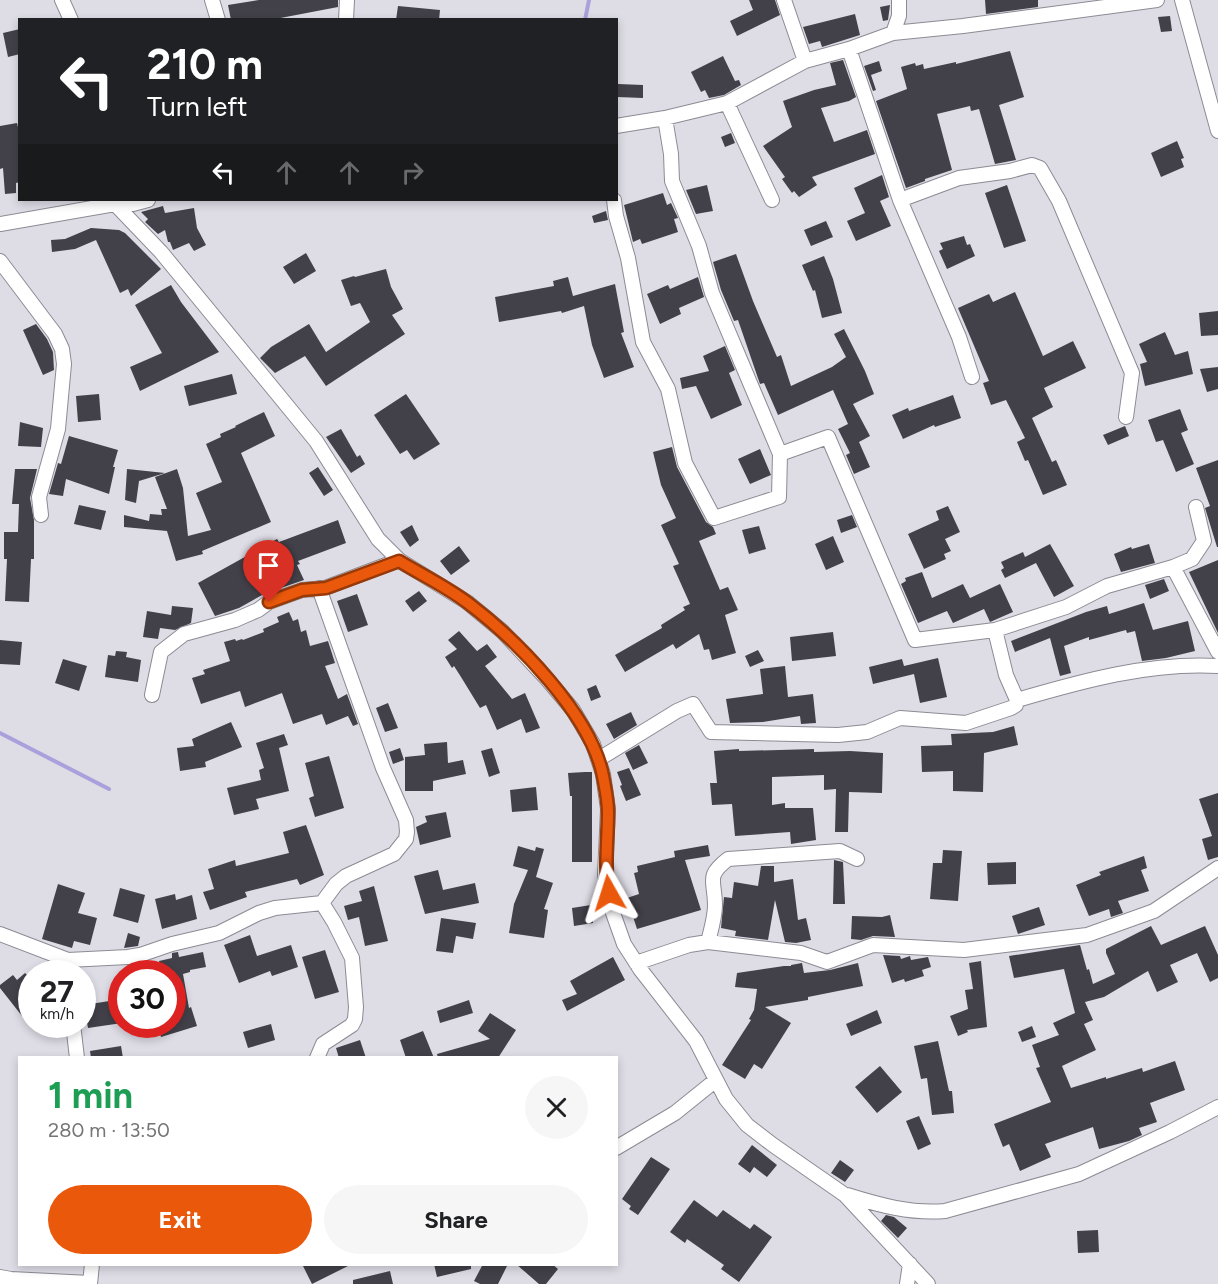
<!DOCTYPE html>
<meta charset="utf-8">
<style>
:root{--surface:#fff;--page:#f6f6f6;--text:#202124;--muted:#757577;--accent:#ea580c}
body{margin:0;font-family:Figtree,sans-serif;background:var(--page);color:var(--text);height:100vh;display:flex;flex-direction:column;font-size:22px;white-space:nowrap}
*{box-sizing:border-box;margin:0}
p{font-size:20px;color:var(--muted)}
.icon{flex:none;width:33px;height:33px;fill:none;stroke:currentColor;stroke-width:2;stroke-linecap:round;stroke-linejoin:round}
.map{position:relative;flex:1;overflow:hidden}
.details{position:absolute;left:18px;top:1056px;width:600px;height:210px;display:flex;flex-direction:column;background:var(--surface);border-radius:0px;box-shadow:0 3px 9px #0003}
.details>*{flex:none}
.banner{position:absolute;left:18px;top:18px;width:600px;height:183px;border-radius:0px;box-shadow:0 3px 9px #0003;background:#202124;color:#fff;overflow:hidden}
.speed{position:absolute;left:18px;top:960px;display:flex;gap:12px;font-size:30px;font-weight:700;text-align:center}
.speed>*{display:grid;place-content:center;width:78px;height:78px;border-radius:50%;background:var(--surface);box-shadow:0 3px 9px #0003;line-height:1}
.speed small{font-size:15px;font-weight:400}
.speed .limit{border:9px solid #d22;background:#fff;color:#111}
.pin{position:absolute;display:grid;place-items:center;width:51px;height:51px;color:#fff;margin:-62px -26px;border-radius:50% 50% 50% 0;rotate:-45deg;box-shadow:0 0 6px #0007}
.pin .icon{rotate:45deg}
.me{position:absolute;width:66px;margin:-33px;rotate:354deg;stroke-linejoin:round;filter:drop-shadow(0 0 4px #0008)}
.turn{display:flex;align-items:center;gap:21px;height:126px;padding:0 30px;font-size:27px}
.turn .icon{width:78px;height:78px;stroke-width:2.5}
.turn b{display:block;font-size:42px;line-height:51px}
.lanes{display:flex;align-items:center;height:57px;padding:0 30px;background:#0003;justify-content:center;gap:30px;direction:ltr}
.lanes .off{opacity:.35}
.round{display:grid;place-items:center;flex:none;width:63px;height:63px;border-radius:32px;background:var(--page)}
.head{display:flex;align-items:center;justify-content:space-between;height:102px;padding:0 30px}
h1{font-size:36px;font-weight:700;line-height:45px;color:#1e9e55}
.cta{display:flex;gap:12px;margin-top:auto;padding:12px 30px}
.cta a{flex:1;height:69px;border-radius:36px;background:var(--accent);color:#fff;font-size:24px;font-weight:700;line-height:69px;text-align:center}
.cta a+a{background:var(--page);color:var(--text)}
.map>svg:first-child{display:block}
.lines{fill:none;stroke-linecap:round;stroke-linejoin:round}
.stream{stroke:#aaa0dc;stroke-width:4}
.building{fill:#424149}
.minor-casing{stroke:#8c8b94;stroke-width:16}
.minor{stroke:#fff;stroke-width:14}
.route-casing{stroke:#983908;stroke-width:15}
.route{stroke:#ea580c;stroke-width:10}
</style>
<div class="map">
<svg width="1218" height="1284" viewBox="0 0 1218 1284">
<rect width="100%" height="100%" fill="#dedde6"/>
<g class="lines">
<!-- stream -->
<path class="stream" d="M585 20 589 0
M0 733 109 789"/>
</g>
<!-- building -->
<path class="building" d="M259 0H338V7L270 20H231L228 5Z
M749 0H775L780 15 737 36 730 21 753 10Z
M985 0H1038V7L986 14Z
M890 5 888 20 883 21 880 7Z
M398 6 440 10 439 20H396Z
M855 14 860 35 822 47 820 41 809 44 803 27Z
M1170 16 1172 31 1161 32 1158 17Z
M20 29V54L8 57 3 33Z
M1010 51 1024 97 999 105 1016 160 995 164 979 109 971 111 970 106 937 114 952 170 925 179V181L906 188 876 101 907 89 901 67 915 63 916 66 923 64 924 69 956 62V64Z
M723 56 735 81 739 80 741 85 724 95 709 98 705 90 701 92 691 72Z
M843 60 856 97 849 101 821 108 834 142 867 130 875 154 812 177 817 185 799 197 794 191 792 193 782 179 785 177 763 146 792 127 783 101 814 90 836 85 830 63Z
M879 61 882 71 871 75 876 90 873 91 864 66Z
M618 84 643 85V98L617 97Z
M17 123 20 136V182L16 183V193L5 194 3 168 0 169V126Z
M731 133 735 143 725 147 721 137Z
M1177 141 1184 158 1181 159 1184 167 1161 177 1151 153Z
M882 175 889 197 880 201 891 226 856 241 847 221 865 213 854 188Z
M707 185 713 211 696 214 686 190Z
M1007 185 1026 241 1004 248 985 193Z
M663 193 667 205 671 203 678 218 674 219 678 232 642 244 640 239 633 242 624 205Z
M163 206 165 213 194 208 197 228 206 245 194 251 189 243 173 250 170 242H168L165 230 158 234 145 222 148 219 141 212Z
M606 211 608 220 594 223 592 216Z
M826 221 833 237 811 246 804 230Z
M91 228 119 230 125 233 161 269 131 296 128 289 120 293 96 240 75 249 52 252 51 240 65 239Z
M964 236 967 245 970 244 975 256 947 269 939 251 943 249 940 243Z
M306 253 316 271 294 284 283 267Z
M736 254 753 301 777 357 781 355 791 386 832 367 846 357 834 334 844 329 865 371 874 394 853 404 870 436 859 442 870 467 854 474 846 455 850 453 838 429 848 424 833 390 778 415 764 383 760 384 738 320 734 321 721 290 713 262Z
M824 256 833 279 842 313 822 318 815 290 813 291 802 265Z
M386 269 391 287 403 309 392 315 405 334 326 386 305 356 275 373 260 358 271 347 309 324 326 352 370 322 360 303 351 306 341 280 354 276 355 277Z
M568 277 573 296 615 284 624 332 621 333 634 367 604 378 592 345 584 306 562 313 561 311 499 322 495 297 554 286 553 281Z
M698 277 704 297 679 308 681 314 660 324 647 294 668 285 670 289Z
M171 285 181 302 219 352 140 391 130 367 162 353 135 305Z
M1015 292 1043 356 1073 341 1086 368 1044 388 1053 407 1032 418 1052 462 1056 460 1067 485 1043 495 1028 460 1025 461 1017 442 1025 438 1006 400 991 405 983 383 989 381 958 308 989 294 993 302Z
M1218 311V335L1201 336 1199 313Z
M36 324 47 339 53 352 54 370 43 375 23 330Z
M1165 332 1175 355 1188 351 1193 374 1145 386 1140 364 1147 362 1139 344Z
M725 346 735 370 729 373 742 405 711 419 696 386 682 389 680 378 709 371 703 356Z
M1218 367V389L1207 392 1200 369Z
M232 374 237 394 189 406 184 386Z
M99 394 101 420 78 422 76 396Z
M406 394 440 444 414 460 407 450 400 454 374 415Z
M953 395 961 418 935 427 934 425 903 439 892 415 908 408 909 411Z
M1180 409 1188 430 1181 433 1194 464 1176 472 1163 440 1156 442 1148 420Z
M264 412 275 436 241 453 271 522 202 551 203 554 176 561 167 531 124 527V515L149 521 150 514 162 515 161 509H167L155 477 177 469 183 488 188 536 211 530 196 493 222 482 206 444 221 437 220 434 236 427 235 426Z
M20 422 43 428 41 447 18 446Z
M1125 426 1129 436 1108 445 1103 435Z
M341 429 357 457 360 455 365 464 351 473 326 437Z
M69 436 118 450 113 467H115L109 494 66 479 63 496 49 494 58 463 61 464Z
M672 447 677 467 706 522 713 527 716 534 699 541 720 590 728 587 738 610 725 615 736 653 712 660 709 649 704 650 699 634 676 649 673 644 625 672 615 655 662 628 661 625 685 610 683 607 690 604 673 566 679 564 661 525 676 518 661 485 653 452Z
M760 449 771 475 750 484 738 459Z
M1218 460V547H1217L1205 508 1210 506 1196 468Z
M318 467 333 490 324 496 309 473Z
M15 469H37L30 498 34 520V559H31L29 602 5 601 7 559H4V532H18L19 504H12Z
M127 469 165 473 139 481 136 503 125 500Z
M79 505 106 511 101 530 74 524Z
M948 506 960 532 945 539 951 551 944 554 946 559 924 569 908 534 939 520 936 511Z
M852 515 857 527 841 533 837 520Z
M338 520 346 543 298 561 300 564 297 565 304 580 281 588 280 585 239 608 215 616 198 583 277 539 279 542Z
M412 525 419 540 410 547 400 532Z
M759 526 766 549 749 554 742 530Z
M833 536 844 562 826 570 815 544Z
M1050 544 1074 586 1054 597 1036 563 1005 578 1001 570 1004 568 1001 562 1023 552 1025 557Z
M1149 544 1155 563 1121 572 1114 554 1131 547 1132 549Z
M459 546 470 561 451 575 440 561Z
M1218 560V633L1189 572Z
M922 572 932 598 963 584 970 598 1000 584 1013 612 990 622 984 609 953 623 947 611 918 623 901 584 906 581 905 578Z
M1164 579 1169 591 1150 599 1145 585Z
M419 591 427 601 413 612 405 601Z
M357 594 368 625 348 632 337 601Z
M1144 603 1153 630 1188 621 1195 651 1166 658 1142 661 1135 631 1127 633 1126 630 1089 640V637L1064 646 1071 673 1060 676 1050 638 1015 652 1011 641 1086 612 1107 606 1109 614Z
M172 606 193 608 191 623 175 630 160 628 158 639 143 637 147 611 171 615Z
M289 612 293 621 298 619 301 632 306 630 310 646 328 641 335 663 325 666 338 699 347 694 358 724 353 726 348 716 326 725 322 714 293 724 282 693 245 707 240 691 201 704 192 678 205 674 203 670 230 661 224 642 235 639 236 641 242 639 243 640 264 632 263 629 279 622 277 617Z
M459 631 477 651 487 644 497 657 485 666 512 699 525 693 540 728 526 733 521 719 497 730 486 705 480 708 461 677 454 666 452 668 445 657 457 649 448 640Z
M833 632 836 656 792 661 790 637Z
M0 640 22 642 20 665 0 664Z
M758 650 764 661 750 667 745 656Z
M116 651 127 652 126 657 141 660 138 682 105 677 108 655 115 656Z
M938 658 947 697 920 703 914 674 873 684 869 667 902 659 904 666Z
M63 659 87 666 79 691 55 683Z
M785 666 788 697 813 694 816 723 801 724 800 716 763 722 730 723 726 699 763 694 760 669Z
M596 685 601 697 591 701 587 689Z
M388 703 398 728 385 732 376 708Z
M631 712 637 725 614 739 606 724Z
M231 722 242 747 205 762 206 767 180 771 177 748 194 746 192 739Z
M1014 726 1018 745 984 753 983 792 953 791V771L922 772 921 746 952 745 951 734 993 732Z
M284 734 288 745 279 748 289 791 256 799 259 809 234 815 227 788 261 780 259 770 264 768 256 743Z
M447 742 448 763 463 760 466 774 433 781V791H405V757L425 755 424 744Z
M639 745 648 763 633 770 625 753Z
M400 748 404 760 393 764 389 752Z
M492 748 500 773 489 777 481 751Z
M739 749V751L814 749V752L850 751 883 753 882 793 849 792 848 832H835L836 789 824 790V775L772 777V805L785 803V808H813L816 840 791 844 790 832 735 836 732 804 712 805 710 783H717L714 751Z
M329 756 344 808 315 817 309 798 314 796 305 763Z
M629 768 641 795 626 801 620 786 622 785 617 772Z
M585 772H592V862H572V796H570L568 773Z
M536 787 538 810 512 812 510 790Z
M1218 793V857L1208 860 1202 839 1212 836 1199 799Z
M446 812 451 837 420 845 416 827 427 822 425 816Z
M306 825 324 875 300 885 297 879 245 892 247 897 210 910 203 892 214 889 208 869 235 860 236 866 289 853 283 832Z
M708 845 710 856 685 860 701 910 637 929 627 898 639 894 634 873 638 872 637 866 675 857 674 851Z
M518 846 535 851 536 847 544 849 536 877 553 883 544 909 548 910 544 938 509 933 514 904 528 870 513 866Z
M943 850 962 851 958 901 930 899 933 863H942Z
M1144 856 1147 868 1141 870 1149 891 1118 901 1123 913 1111 917 1109 909 1089 916 1076 885 1101 875 1099 872Z
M834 860 843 862 845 904H833Z
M1016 862V884L988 885 987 863Z
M761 866H774V882L793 879 798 920 806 918 811 940 796 943 785 942 775 900 768 940 735 936 736 931 721 928 724 897 732 898 734 882 758 886Z
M438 870 443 890 475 883 479 903 425 914 414 876Z
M58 884 85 893 78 913 97 918 90 945 74 941 72 948 42 939Z
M374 886 388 941 365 946 359 917 348 920 344 906 362 901 359 891Z
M120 888 145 895 138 923 113 916Z
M175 894 176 900 192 895 197 919 162 929 155 899Z
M591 905 593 923 574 926 572 908Z
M1039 907 1045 925 1018 934 1012 916Z
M890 915 895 937 873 936 861 940 851 939 852 916 882 917Z
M441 918 476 923 473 939 456 936 453 953 436 951Z
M1151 926 1161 945 1205 926 1218 955V978L1210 982 1197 953 1170 965 1178 982 1157 992 1148 971 1104 997 1085 1002 1093 1020 1084 1024 1096 1050 1062 1066 1071 1088 1106 1077V1079L1142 1068 1143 1072 1175 1061 1185 1090 1150 1103 1157 1122 1139 1128 1142 1135 1129 1141 1099 1149 1093 1127 1045 1144 1051 1157 1020 1171 1009 1144 1003 1147 994 1124 1051 1102 1036 1068 1040 1067 1032 1045 1059 1035 1053 1023 1075 1013 1064 969 1014 978 1009 956 1080 945 1087 970 1089 969 1093 984 1115 974 1106 953V949Z
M128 933 140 937 138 946 124 948Z
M250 935 257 956 291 945 298 967 272 976 270 971 239 983 224 945Z
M325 950 339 992 315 999 302 957Z
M178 952 179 957 203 952 206 967 190 970V972L183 974 189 1008 191 1007 197 1026 161 1037 157 1024H172V974H162L159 961 172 958V953Z
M883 955 900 956 901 959 910 956 911 960 928 957 931 967 922 970 924 976 905 982 904 979 892 983Z
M613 957 625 980 567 1011 562 1000 577 994 570 981Z
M981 961 987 1027 967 1030 968 1032 958 1036 950 1016 968 1009 965 990 973 989 969 963Z
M802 963 804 973 830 970 858 963 863 986 808 997V1000L765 1007 791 1023 762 1069 754 1064 745 1079 722 1065 751 1020 749 1019 754 1010 757 989 735 987 737 973 784 966H791V965Z
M32 971V1008L22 1016 0 988V985L13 975 17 980 25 973 27 975Z
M122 999V1023L88 1028 84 1005Z
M469 1000 473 1013 440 1023 437 1011Z
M877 1010 882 1023 851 1036 846 1024Z
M490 1013 516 1030 498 1058H438L437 1054 490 1039 478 1031Z
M271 1024 275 1040 248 1048 243 1032Z
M1032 1026 1036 1037 1022 1042 1018 1032Z
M423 1031 434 1058H406L400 1040Z
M360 1040 366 1058H339L336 1048Z
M938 1041 949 1091H952L954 1113 932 1115 927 1078 921 1079 914 1046Z
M121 1046 123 1058H91L90 1051Z
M880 1066 902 1092 877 1113 855 1087Z
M919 1116 931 1144 918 1150 906 1121Z
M752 1145 777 1165 767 1177 754 1167 750 1173 738 1164Z
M651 1157 670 1169 638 1215 629 1209 631 1206 622 1199Z
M840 1160 854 1170 845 1182 831 1173Z
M694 1200 717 1217 723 1210 750 1229 754 1224 772 1237 739 1282 721 1269 724 1265 687 1239 685 1243 670 1232Z
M886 1215 894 1217 907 1228 898 1238 881 1221Z
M1098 1230 1099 1252 1078 1253 1077 1231Z
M302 1264H352L312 1284Z
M434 1264H471V1269L437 1277Z
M483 1264H508L498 1284H480L474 1281Z
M516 1264H552L558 1269 546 1284H539Z
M390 1271 393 1284H353V1280Z"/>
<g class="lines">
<defs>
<path id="minor" d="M62 0 71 20
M212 0 218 20
M784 0 805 61
M1182 0 1218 131
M346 20 347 0
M893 33 899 16V0
M849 49 900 200 959 337 972 377
M727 103 772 200
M616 126 665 118 727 103 805 61 849 49 893 33 963 26 1157 0
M614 200 616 216 628 258 643 342 668 389 685 463 714 518 779 497 780 454 712 293 699 246 672 181 671 154 665 118
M900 200 959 178 1010 171 1032 165 1040 168 1059 201 1132 373 1126 417
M115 204 161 252 316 441 378 539 399 560 467 602 502 631 547 679 573 710 593 744 603 774 608 809 605 874 613 913 624 944 640 969 696 1041 726 1099 747 1125 773 1145 845 1195 928 1284
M0 224 115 204H133L148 200
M0 261 55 334 62 349 64 364 58 429 39 497 41 515
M780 454 828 437 915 640 995 630
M1173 567 1218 652
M319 588 383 768 406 820 407 832 406 839 394 854 346 876 336 884 322 903
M152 695 161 652 184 634 235 620 258 610 269 602 302 590 325 588 399 560
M1017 700C1082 681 1150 662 1218 666
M599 759 677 711 693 704 711 732 838 735 867 732 900 718 966 723 1011 708 1016 705 1017 700 1006 675 995 630 1066 607 1107 586 1173 567 1192 559 1204 541 1196 507
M0 934 68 960 69 974
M708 942C711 930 715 917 715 905 715 880 705 877 728 859L840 851 857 859
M68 960 128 957 140 955 172 944 219 933 259 913 275 908 322 903
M636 963 689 945 708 942 801 953 827 962 873 945 964 950 1087 935 1154 911 1218 868
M73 1024 77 1058
M317 1058 323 1044 352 1025 355 1019 356 1007 352 958 334 922 322 903
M616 1148 675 1113 716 1080
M847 1195C879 1205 911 1214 945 1211L1079 1174 1170 1132 1218 1107
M0 1277 11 1279 90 1283
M90 1284 92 1264
M907 1284 910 1264"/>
</defs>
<!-- minor casing -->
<use href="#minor" class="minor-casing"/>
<!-- minor -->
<use href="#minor" class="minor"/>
</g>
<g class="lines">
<defs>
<path id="route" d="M269 602 302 590 326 588 399 561C422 575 447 587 468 603 517 640 591 715 603 776 605 787 608 800 608 812 608 840 604 866 609 893"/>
</defs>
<!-- route casing -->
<use href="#route" class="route-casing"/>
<!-- route -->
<use href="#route" class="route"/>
</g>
</svg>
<div class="speed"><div>27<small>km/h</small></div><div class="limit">30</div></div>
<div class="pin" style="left:269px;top:602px;background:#d93025"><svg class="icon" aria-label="arrive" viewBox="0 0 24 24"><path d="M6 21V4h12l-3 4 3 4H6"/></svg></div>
<svg class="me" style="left:609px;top:893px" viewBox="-20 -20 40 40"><path d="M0-17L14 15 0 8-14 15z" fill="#ea580c" stroke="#fff" stroke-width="4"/></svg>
<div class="banner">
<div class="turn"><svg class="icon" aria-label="left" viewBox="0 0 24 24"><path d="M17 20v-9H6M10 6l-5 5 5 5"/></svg><div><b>210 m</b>Turn left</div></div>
<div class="lanes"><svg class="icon" aria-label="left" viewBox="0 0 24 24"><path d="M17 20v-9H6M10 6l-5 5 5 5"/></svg><svg class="icon off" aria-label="ahead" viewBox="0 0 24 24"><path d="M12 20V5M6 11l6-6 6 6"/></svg><svg class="icon off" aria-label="ahead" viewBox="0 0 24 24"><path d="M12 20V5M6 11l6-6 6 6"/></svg><svg class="icon off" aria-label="right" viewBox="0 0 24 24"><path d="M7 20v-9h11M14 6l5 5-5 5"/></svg></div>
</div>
<section class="details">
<div class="head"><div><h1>1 min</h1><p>280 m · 13:50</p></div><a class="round"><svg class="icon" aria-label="close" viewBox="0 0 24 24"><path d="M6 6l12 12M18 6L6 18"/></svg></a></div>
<div class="cta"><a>Exit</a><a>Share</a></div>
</section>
</div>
